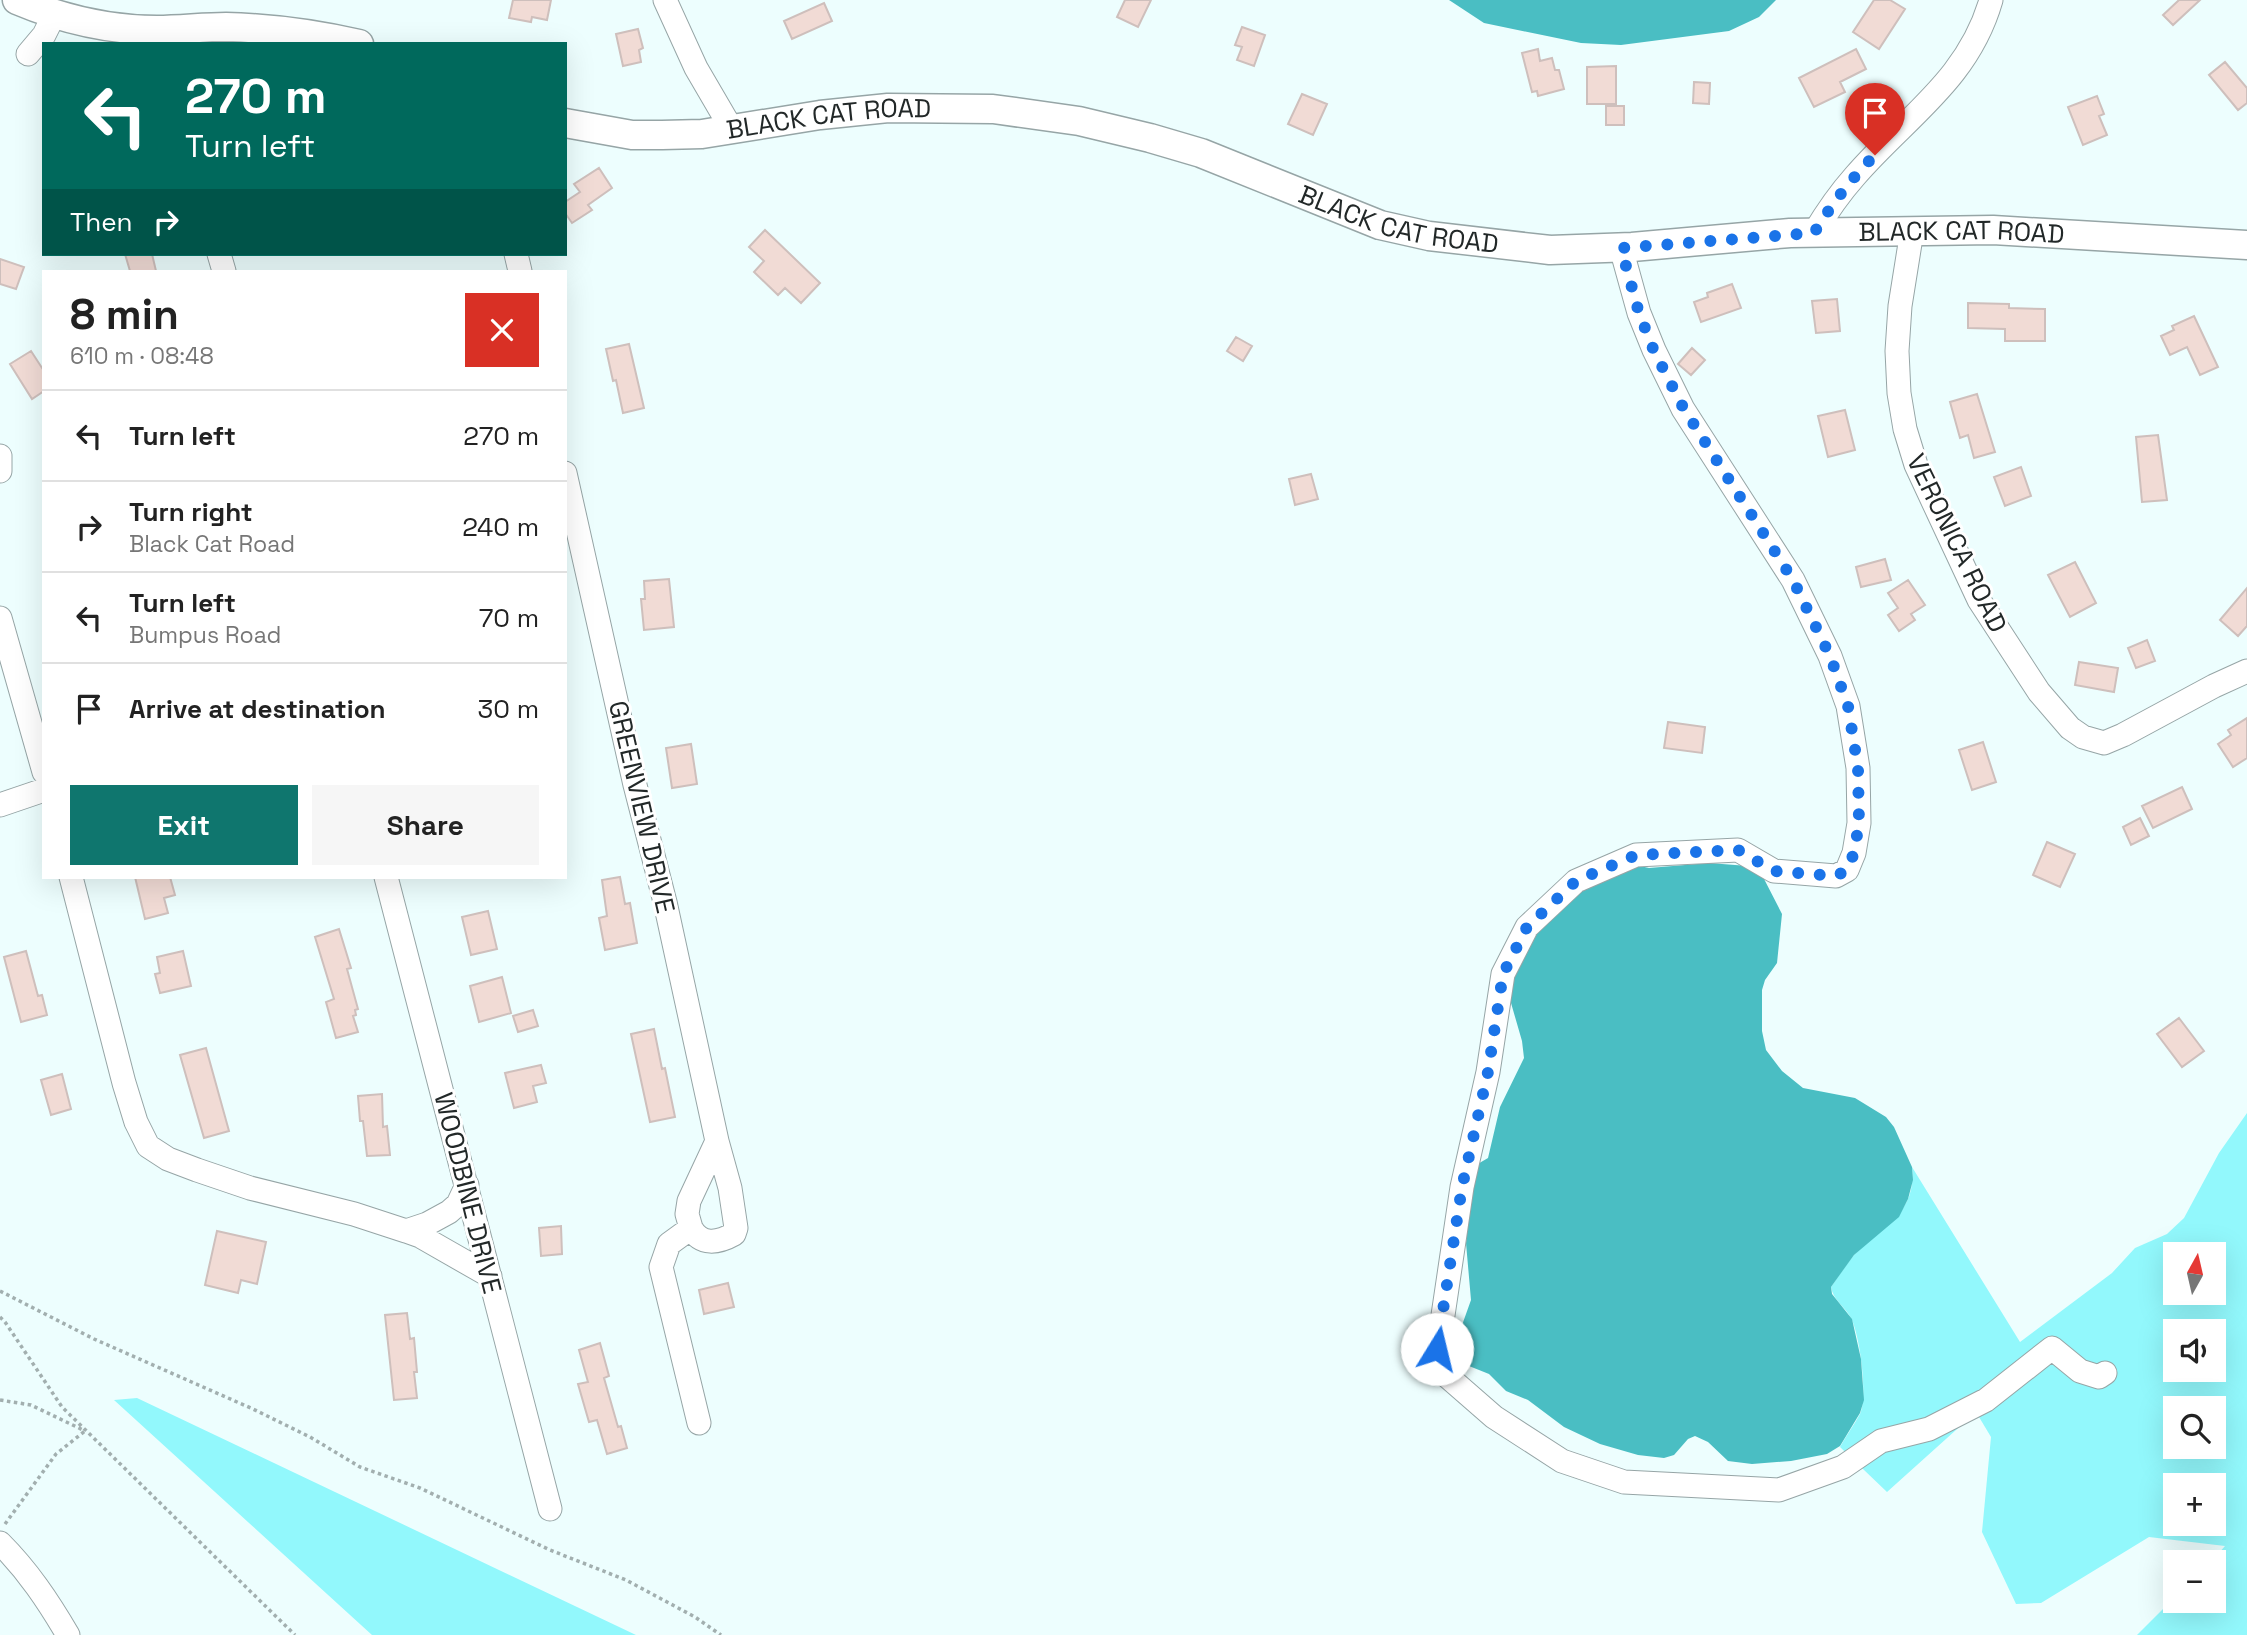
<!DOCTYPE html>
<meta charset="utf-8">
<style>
:root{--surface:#fff;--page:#f6f6f6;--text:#222;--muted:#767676;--line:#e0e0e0;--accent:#0f766e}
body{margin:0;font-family:"Space Grotesk",sans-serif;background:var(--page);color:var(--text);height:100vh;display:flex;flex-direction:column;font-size:26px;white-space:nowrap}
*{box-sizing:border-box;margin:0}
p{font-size:23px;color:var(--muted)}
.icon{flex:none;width:38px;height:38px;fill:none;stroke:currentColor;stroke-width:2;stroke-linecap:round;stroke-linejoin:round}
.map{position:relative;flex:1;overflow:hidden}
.drawer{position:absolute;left:42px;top:270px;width:525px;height:609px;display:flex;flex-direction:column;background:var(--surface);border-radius:0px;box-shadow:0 7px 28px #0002}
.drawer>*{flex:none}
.guide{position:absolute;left:42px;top:42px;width:525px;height:214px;border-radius:0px;box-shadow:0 7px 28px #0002;background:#00695c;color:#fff;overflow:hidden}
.needle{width:46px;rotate:8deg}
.fabs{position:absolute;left:2163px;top:1242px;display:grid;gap:14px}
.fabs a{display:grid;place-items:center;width:63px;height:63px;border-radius:0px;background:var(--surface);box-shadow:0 7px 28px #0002;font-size:35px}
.pin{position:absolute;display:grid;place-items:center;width:60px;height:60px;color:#fff;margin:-72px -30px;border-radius:50% 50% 50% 0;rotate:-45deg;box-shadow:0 0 7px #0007}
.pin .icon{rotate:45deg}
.me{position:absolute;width:77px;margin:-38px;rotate:9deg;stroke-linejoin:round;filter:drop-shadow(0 0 5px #0008)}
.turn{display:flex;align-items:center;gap:24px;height:147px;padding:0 28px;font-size:32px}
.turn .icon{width:91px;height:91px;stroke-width:2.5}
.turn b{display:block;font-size:49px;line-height:60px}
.then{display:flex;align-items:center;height:66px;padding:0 28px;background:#0003;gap:14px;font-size:26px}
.round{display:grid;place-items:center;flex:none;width:74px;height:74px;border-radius:0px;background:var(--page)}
.head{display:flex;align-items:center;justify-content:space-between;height:119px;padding:0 28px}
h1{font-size:42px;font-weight:800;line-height:52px}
.cta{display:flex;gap:14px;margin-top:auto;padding:14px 28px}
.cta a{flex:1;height:80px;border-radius:0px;background:var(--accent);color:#fff;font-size:28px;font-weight:800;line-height:80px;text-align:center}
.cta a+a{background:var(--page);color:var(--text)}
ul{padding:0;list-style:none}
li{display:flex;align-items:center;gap:21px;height:91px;padding:0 28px;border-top:2px solid var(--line)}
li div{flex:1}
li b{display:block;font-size:26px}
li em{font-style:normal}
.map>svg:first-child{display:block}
.green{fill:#92f8fc;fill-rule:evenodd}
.water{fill:#4abec3}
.building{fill:#f1dbd5;stroke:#cebfbc;stroke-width:2}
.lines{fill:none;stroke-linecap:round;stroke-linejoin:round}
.minor-casing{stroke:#96a5a6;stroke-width:25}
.tertiary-casing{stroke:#96a5a6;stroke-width:31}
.path{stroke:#a2afaf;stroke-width:3.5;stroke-dasharray:3.5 3.5;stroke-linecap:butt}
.minor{stroke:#fff;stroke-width:23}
.tertiary{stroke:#fff;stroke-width:28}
.route{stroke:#1a73e8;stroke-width:12;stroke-dasharray:0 21.6}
.labels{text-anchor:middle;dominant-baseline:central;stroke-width:6;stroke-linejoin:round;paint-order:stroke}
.street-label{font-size:26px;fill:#222828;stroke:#fff}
</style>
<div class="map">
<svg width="2247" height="1635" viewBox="0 0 2247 1635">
<rect width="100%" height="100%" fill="#edfefe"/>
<!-- green -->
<path class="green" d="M2247 1113V1635H2137L2175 1597V1601H2214V1563H2210L2225 1546 2149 1537 2041 1603 2016 1604 1982 1532 1991 1437 1976 1412 1887 1492 1840 1447C1846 1436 1854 1425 1860 1414 1868 1396 1860 1336 1851 1318 1845 1307 1833 1300 1831 1287 1838 1277 1846 1265 1854 1255 1881 1226 1917 1215 1912 1167L2020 1342 2112 1273 2135 1248 2167 1234 2184 1218 2219 1153ZM2175 1255H2214V1293H2175ZM2175 1332H2214V1370H2175ZM2175 1409H2214V1447H2175ZM2175 1486H2214V1524H2175Z
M137 1398 636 1635H372L114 1400Z"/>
<!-- water -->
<path class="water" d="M1449 0H1776L1759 17 1729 31 1621 45 1581 43 1484 23Z
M1709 863 1748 866 1763 877 1782 914 1777 963 1765 980 1762 990V1031L1766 1050 1782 1071 1803 1088 1855 1098 1886 1117 1894 1127 1912 1167 1913 1180 1908 1199 1899 1217 1854 1255 1831 1287 1832 1294 1852 1319 1861 1359 1864 1400 1860 1413 1840 1446 1827 1454 1791 1461 1752 1464 1728 1461 1708 1442 1695 1436 1688 1439 1674 1455 1664 1458 1638 1455 1600 1444 1564 1427 1528 1400 1506 1391 1489 1374 1469 1366 1456 1342 1471 1300 1466 1243 1473 1176 1476 1165 1488 1158 1500 1107 1524 1058 1522 1041 1509 996 1514 962 1556 902 1631 864 1649 868Z"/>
<!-- building -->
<path class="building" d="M513 0H551L547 20 532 17 531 22 509 18Z
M1125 0H1151L1138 27 1117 17Z
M1874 0H1890L1905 9 1879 49 1853 32Z
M2179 0H2200L2173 25 2163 15Z
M824 3 832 21 792 39 784 21Z
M1242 27 1265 35 1254 66 1237 60 1242 47 1235 45Z
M638 29 643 48 639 50 641 62 623 66 616 34Z
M1538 49 1540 61 1552 58 1555 70H1559L1564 89 1538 96 1537 91 1532 92 1522 53Z
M1856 49 1866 69 1840 82 1845 92 1814 107 1799 78Z
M2225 62 2247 88V103L2238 110 2209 75Z
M1616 66V104H1587V67Z
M1694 82 1710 83 1709 104 1693 103Z
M1302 94 1327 104 1313 135 1288 124Z
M2097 96 2104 114 2099 116 2107 135 2083 145 2068 107Z
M1606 106H1624V125H1606Z
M599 168 612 188 588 205 592 210 572 223 565 213V202L580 192 574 184Z
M765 230 820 283 801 303 785 288 778 295 754 272 764 261 749 247Z
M125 254H152L156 271H130Z
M0 259 24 267 16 289 0 284Z
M1732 284 1741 308 1701 322 1694 302 1708 297 1707 293Z
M1837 299 1840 331 1816 333 1812 301Z
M1968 303 2009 304V308L2045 309V341H2005V329L1968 328Z
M2194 316 2218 367 2200 375 2187 347 2170 355 2161 336 2174 330 2172 326Z
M1236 337 1252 346 1243 361 1227 351Z
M629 344 644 408 623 413 616 380 613 381 606 349Z
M1692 348 1705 360 1691 375 1678 364Z
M31 351 44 371V391L32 399 10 364Z
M1977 394 1995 452 1974 458 1968 435 1960 438 1950 402Z
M1845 410 1855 450 1828 457 1818 416Z
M2158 435 2167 500 2142 502 2136 437Z
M2021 467 2031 496 2005 506 1994 477Z
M1311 474 1318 499 1295 505 1289 479Z
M1885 559 1891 580 1861 587 1856 567Z
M2075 562 2096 603 2070 617 2048 575Z
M669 579 674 627 644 630 641 599H645L644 581Z
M1908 580 1925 605 1911 614 1915 620 1899 631 1888 615 1898 608 1888 593Z
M2247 588V626L2238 636 2220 620Z
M2147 640 2155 661 2136 668 2128 648Z
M2079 662 2118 668 2114 692 2075 685Z
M2247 718V758L2233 767 2218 744 2231 735 2228 730Z
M1668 722 1705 727 1702 753 1664 748Z
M1983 742 1996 782 1972 790 1959 750Z
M691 744 697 784 672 788 666 748Z
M2182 787 2192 809 2153 828 2142 806Z
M2140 818 2149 836 2131 845 2123 827Z
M2047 842 2075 854 2060 887 2033 875Z
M135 877H170L175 895 164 898 168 913 145 919Z
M620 877 625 904 630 903 637 943 605 950 599 918 607 916 602 880Z
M488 911 497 949 471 955 462 917Z
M339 929 351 968 347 969 358 1009 355 1010 356 1015 353 1016 358 1032 336 1038 326 1002 334 999 315 937Z
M26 951 38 996 42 995 47 1015 21 1022 4 957Z
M183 951 191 986 160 993 155 974 160 973 157 957Z
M502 977 511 1013 479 1022 470 986Z
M533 1010 538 1026 518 1032 513 1016Z
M2179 1018 2204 1051 2182 1067 2157 1034Z
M654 1029 662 1069 665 1068 675 1117 650 1122 631 1034Z
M206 1048 229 1131 204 1138 180 1055Z
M541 1065 546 1083 533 1086 537 1102 514 1108 505 1073Z
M62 1074 71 1109 51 1115 41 1080Z
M382 1094 383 1127 387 1126 390 1155 367 1156 363 1121H360L358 1096Z
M561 1226 562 1254 541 1256 539 1228Z
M217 1231 266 1242 257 1284 241 1280 238 1293 205 1285Z
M728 1283 734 1307 704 1314 699 1290Z
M407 1313 410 1339 414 1338 417 1372H414L417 1398 394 1400 385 1315Z
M600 1343 609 1376 604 1378 618 1427 621 1426 627 1448 607 1454 597 1420 589 1422 578 1384 588 1382 579 1350Z"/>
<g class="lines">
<defs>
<path id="minor" d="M665 0 696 68 731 128
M28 54 44 35 54 15
M1912 231 1900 306 1897 351 1899 393 1905 429 1916 465 1979 600 2039 692 2070 728 2083 737 2104 743 2123 735 2214 686 2247 671
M1814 233C1826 213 1839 194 1855 176 1906 117 1968 80 1991 0
M1621 248 1639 313 1654 350 1683 409 1793 580 1830 656 1848 706 1858 768 1859 823 1854 853 1847 870 1836 876 1774 871 1738 850 1636 855 1576 881 1527 927 1503 974 1488 1072 1462 1187 1438 1349 1447 1376 1494 1417 1562 1461 1624 1482 1779 1490 1843 1467 1881 1441 1929 1429 1986 1400 2052 1348 2080 1371 2099 1377 2105 1373
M219 254 224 271
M516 254 520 271
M0 456V471
M565 473 635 785 665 902 717 1141 689 1201 687 1214 691 1228 669 1244 661 1267 699 1423
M0 618 44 772
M0 805 44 790
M71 877 124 1083 136 1122 148 1146 168 1159 197 1170 250 1188 354 1214 406 1231 427 1224 449 1212 458 1204 467 1185
M386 877 550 1509
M691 1228C701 1246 718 1243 734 1234L736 1228 730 1188 717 1141
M406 1231 420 1236 490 1276
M0 1543C28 1571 48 1601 68 1635"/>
<g id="tertiary">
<path d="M17 0C62 19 108 30 157 30 180 30 203 27 226 27 271 28 315 34 359 44"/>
<path id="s1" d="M565 123 632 135H662L702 134 820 115 888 108 993 109 1079 121 1150 138 1201 153 1380 225 1429 236 1550 250 1632 247 1790 233 1993 230 2247 245"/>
</g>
</defs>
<!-- minor casing -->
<use href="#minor" class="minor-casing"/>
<!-- tertiary casing -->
<use href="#tertiary" class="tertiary-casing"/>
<!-- path -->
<path class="path" d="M0 1291 94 1339 253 1409 310 1437 360 1467 420 1488 550 1550 626 1580 695 1617 721 1635
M0 1317 5 1322 62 1407 295 1635
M0 1400 31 1405 83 1430
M5 1524 56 1454 85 1431"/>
<!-- minor -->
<use href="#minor" class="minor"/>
<!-- tertiary -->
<use href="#tertiary" class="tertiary"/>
</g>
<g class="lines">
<!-- route -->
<path class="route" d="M1437 1349 1462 1187 1488 1072 1503 974 1527 927 1576 881 1636 855 1738 850 1774 871 1836 876 1847 870 1854 853 1859 823 1858 768 1848 706 1830 656 1793 580 1684 409 1654 351 1639 313 1621 248 1814 233C1832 204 1851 179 1875 155"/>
</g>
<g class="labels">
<!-- street labels -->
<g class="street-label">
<text stroke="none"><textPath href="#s1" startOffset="266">BLACK CAT ROAD</textPath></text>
<text stroke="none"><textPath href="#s1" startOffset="854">BLACK CAT ROAD</textPath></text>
<text stroke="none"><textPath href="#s1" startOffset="1421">BLACK CAT ROAD</textPath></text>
<text transform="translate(1957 543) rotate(64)">VERONICA ROAD</text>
<text transform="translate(642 807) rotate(77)">GREENVIEW DRIVE</text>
<text transform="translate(468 1193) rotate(76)">WOODBINE DRIVE</text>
</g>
</g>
</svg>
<div class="fabs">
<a><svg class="needle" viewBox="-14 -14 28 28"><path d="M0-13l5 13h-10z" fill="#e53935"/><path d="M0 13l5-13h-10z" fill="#767676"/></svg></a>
<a><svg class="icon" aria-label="sound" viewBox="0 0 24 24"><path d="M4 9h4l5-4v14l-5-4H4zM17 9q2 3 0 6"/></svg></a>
<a><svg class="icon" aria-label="search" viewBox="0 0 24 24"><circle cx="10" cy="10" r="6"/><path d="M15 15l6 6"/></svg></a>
<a>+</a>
<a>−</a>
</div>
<div class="pin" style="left:1875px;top:155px;background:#d93025"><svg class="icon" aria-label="arrive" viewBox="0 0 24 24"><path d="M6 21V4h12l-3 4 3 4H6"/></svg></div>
<svg class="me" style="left:1437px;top:1349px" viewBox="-20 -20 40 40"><circle r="19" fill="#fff"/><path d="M0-13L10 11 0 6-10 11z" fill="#1a73e8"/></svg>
<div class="guide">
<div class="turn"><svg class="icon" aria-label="left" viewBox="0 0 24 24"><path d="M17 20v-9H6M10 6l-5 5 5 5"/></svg><div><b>270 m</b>Turn left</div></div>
<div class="then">Then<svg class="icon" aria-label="right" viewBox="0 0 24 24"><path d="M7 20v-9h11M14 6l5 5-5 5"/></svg></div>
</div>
<section class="drawer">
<div class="head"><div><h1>8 min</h1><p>610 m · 08:48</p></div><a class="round" style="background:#d93025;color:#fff"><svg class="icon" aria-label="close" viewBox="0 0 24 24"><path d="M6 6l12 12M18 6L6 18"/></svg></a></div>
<ul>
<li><svg class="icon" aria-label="left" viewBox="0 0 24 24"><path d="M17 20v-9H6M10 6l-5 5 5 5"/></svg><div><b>Turn left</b></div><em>270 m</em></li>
<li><svg class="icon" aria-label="right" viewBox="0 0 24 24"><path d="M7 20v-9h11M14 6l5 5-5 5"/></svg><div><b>Turn right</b><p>Black Cat Road</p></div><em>240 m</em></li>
<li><svg class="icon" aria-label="left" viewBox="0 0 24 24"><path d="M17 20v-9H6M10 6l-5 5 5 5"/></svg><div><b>Turn left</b><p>Bumpus Road</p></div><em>70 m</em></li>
<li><svg class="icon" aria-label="arrive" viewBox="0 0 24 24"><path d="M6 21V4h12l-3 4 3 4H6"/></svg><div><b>Arrive at destination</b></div><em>30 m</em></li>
</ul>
<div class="cta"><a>Exit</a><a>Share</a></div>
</section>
</div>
